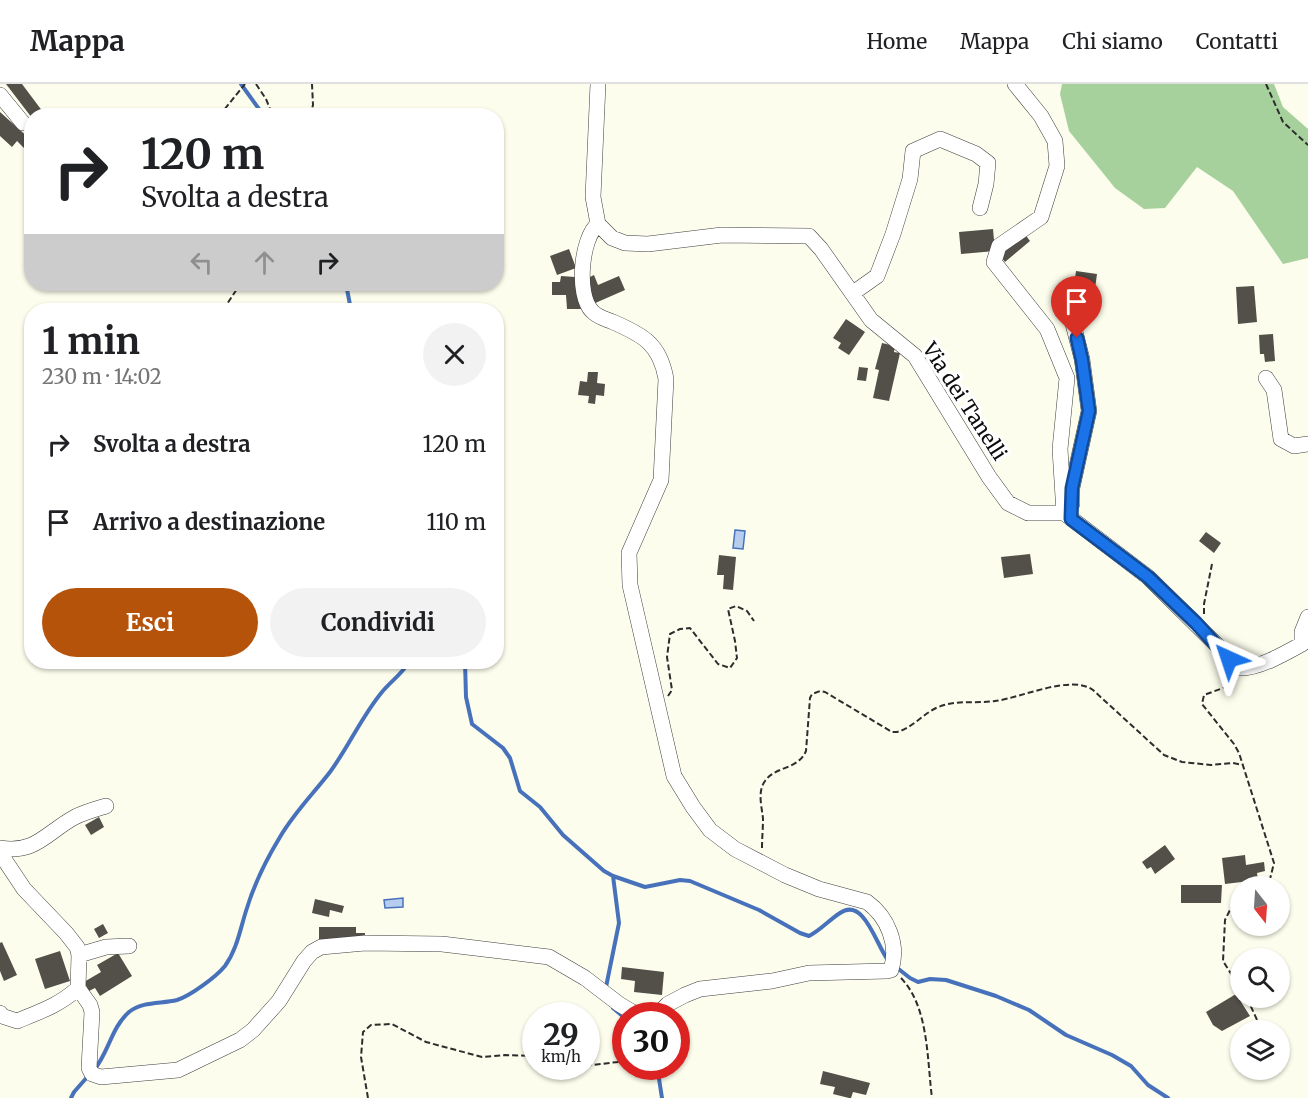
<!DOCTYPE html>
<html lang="it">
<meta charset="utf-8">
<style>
:root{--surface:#fff;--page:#f2f2f2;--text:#202124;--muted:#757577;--line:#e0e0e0;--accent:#b45309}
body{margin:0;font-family:Merriweather,serif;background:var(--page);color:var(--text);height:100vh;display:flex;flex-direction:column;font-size:22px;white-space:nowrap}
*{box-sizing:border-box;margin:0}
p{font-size:20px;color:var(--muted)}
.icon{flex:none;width:33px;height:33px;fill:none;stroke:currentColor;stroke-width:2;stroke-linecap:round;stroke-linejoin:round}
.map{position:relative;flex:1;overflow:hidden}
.details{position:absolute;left:24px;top:219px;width:480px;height:366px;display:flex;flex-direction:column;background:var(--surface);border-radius:24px;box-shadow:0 2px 4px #0004}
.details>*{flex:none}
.hud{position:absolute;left:24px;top:24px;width:480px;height:183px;border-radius:24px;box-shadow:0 2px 4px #0004;background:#fff;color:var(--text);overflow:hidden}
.needle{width:39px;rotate:163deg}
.tools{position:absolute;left:1230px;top:792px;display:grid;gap:12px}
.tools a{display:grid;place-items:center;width:60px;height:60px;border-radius:50%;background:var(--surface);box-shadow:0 2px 4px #0004;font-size:30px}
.speed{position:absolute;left:522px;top:918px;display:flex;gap:12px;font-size:30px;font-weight:700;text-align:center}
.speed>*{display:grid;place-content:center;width:78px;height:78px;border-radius:50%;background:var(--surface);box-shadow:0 2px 4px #0004;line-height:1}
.speed small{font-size:15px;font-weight:400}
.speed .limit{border:9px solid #d22;background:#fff;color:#111}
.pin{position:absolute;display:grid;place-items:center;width:51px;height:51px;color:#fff;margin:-62px -26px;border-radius:50% 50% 50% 0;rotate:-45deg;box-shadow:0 0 6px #0007}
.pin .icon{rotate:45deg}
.me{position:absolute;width:66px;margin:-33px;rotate:318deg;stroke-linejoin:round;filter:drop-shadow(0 0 4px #0008)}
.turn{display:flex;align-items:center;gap:21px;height:126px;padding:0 18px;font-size:27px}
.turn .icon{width:78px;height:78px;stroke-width:2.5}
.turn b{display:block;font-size:42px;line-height:51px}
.lanes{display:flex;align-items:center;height:57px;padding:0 18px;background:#0003;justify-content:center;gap:30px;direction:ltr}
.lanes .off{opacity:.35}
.round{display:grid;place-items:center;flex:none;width:63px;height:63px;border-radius:32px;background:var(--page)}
.overview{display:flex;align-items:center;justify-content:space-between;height:102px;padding:0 18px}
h1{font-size:36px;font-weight:700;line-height:45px}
.action{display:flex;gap:12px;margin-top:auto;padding:12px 18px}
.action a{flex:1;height:69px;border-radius:36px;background:var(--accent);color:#fff;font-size:24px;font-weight:700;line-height:69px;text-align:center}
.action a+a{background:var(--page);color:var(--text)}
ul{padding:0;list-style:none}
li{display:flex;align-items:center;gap:18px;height:78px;padding:0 18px}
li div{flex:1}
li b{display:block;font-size:22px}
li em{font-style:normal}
header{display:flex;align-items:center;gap:36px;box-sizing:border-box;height:84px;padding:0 30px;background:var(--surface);border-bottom:2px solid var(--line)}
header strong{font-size:28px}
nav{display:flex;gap:33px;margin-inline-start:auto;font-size:21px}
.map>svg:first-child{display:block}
.forest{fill:#a7d19c}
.water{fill:#b7cdee;stroke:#4772bb;stroke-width:1.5}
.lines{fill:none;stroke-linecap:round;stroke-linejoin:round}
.stream{stroke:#4772bb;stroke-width:4}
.building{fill:#534f49}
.minor-casing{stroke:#3e3e3e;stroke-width:16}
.path{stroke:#2d2d2d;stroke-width:2;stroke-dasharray:6 3;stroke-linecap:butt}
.minor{stroke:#fff;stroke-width:15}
.route-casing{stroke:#114b97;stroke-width:15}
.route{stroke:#1a73e8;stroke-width:10}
.labels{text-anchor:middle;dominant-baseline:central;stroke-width:6;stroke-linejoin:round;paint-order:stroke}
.street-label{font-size:20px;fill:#0b0b0b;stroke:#fff}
</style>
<header>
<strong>Mappa</strong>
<nav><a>Home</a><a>Mappa</a><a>Chi siamo</a><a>Contatti</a></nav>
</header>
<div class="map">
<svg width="1308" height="1014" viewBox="0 0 1308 1014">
<rect width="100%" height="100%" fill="#fcfdec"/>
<!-- forest -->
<path class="forest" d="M1062 0H1274L1283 23 1308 45V174L1283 180 1233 107 1197 83 1165 124 1144 125 1115 104 1069 47 1060 10Z"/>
<!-- water -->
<path class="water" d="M735 446 745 447 743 465 733 464Z
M403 814V823L385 824 384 816Z"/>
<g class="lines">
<!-- stream -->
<path class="stream" d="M241 0 264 32
M346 200 351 226
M465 578 466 613 472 640 503 664 510 674 520 707 540 723 563 751 604 787 613 792 645 803 680 796 690 797 759 826 800 849 809 852C821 846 829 836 840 829 864 812 877 863 888 876
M896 883 910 894 918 898 930 895 946 896 996 912 1029 926 1066 951 1112 971 1131 982 1148 1001 1168 1014
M606 903 619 839 613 792
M613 924 626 935
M657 982 662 1014
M94 986C109 968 111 944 129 928 143 917 161 920 177 916 190 912 216 893 225 882 237 865 240 846 246 827 254 800 266 776 280 753 294 729 313 710 330 688 349 662 362 632 382 608 391 597 402 590 409 578
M71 1014 74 1008 89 991"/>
</g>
<!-- building -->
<path class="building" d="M6 0H22L46 32H32V34Z
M0 28 31 56 24 64 17 57 12 63 0 52Z
M993 145 995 167 961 170 959 148Z
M1024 149 1030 157 1005 178 998 169Z
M569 165 576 184 557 191 550 172Z
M1076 187 1097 190 1092 226 1071 223Z
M594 191 598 201 619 192 625 206 593 220 586 195Z
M561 192 575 193V199H578L583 225H567L566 211H552V198H560Z
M1254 202 1257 238 1238 240 1236 203Z
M846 235 865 248 849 271 838 264 841 259 833 254Z
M1273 250 1275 277 1265 278 1264 270H1260L1259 251Z
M882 259 895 262 894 268 900 269 889 317 873 314 879 286 875 285Z
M859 283 868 284 866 297 857 296Z
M588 288H598L597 299 605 300 604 312 596 311 595 320 588 319 589 312 578 311 580 297 587 298Z
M1206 448 1221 459 1214 469 1199 457Z
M1030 470 1033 490 1004 494 1001 473Z
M719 471 736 473 733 506 723 505 724 491H717Z
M99 733 104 743 91 751 85 741Z
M1165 761 1175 775 1155 790 1151 783 1147 785 1142 778Z
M1245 771 1246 781 1264 778 1265 787 1257 789 1258 796 1225 800 1222 774Z
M1181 801H1222L1221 819H1181Z
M315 815 344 822 342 829 330 826 329 833 312 829Z
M1240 826V838L1237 839 1236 827Z
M103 840 108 849 99 854 94 845Z
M319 843H356V849H365V858H319Z
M2 858 17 891 4 897 0 887V859Z
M60 867 70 897 45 905 35 875Z
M118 869 132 892 100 912 95 904 89 907 84 898 101 888 97 881Z
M622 883 664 888 662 911 634 908 635 897 621 895Z
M1236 910 1250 932 1222 947 1213 941 1206 928Z
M823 987 870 999 866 1011 853 1008 851 1014H849L833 1010 835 1003 820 1000Z"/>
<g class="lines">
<defs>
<path id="minor" d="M598 0 593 113 598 140 612 154 625 159 648 160 722 151 809 152 821 165 871 236 915 272 989 393 1008 419 1028 429H1064L1148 493 1240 584C1258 585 1286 569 1302 560
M1015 0 1041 32 1055 57 1057 82 1041 133 999 162 994 178 1047 245 1067 294 1060 365 1064 429
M0 11 23 39
M598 140C581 154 576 211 592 227 597 233 606 235 613 238 643 251 660 260 666 295L661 396 629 469 630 501 674 692 693 723 710 746 735 765 785 791 819 805 867 818C888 833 899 861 891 886L887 887 809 889 772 897 700 905 685 911 668 920 656 932
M853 209 877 192 893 150 910 95 913 67 940 55 976 70 988 79 986 100 980 124
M1071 232 1082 275 1089 327 1072 404V420
M1266 294 1274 306 1281 355 1294 362 1308 360
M1302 560V548L1308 533
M0 764C36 770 47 748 75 733 85 728 96 725 106 722
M0 769 24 805 66 849 77 863 79 871 78 904C60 921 39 928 17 937L2 932 0 929
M79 871 106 863 129 862
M78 904 90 921 92 928 89 984 92 990 101 993 178 986 240 956 253 946 279 917 304 877 312 868 321 863 365 859 442 860 549 873 585 894 619 920 639 932"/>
</defs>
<!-- minor casing -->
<use href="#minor" class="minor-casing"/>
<!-- path -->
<path class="path" d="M256 0 266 15 273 32
M1266 0 1283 38 1308 61
M219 32 245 0
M310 32 313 21 312 0
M223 226 237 205V200
M1204 530V520L1212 480
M1234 594 1223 604 1204 611 1202 620 1234 660 1239 669 1274 779 1270 795 1260 802
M668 612 672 606 667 573 670 550 680 545 690 544 718 580 730 584 737 574 735 557 728 525 736 522 747 527 754 537
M762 764C762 754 763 744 763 735 762 723 757 708 765 697 775 682 798 686 806 667L810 614 812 610 820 607 825 608 892 648H897C912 644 922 631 936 624 956 615 975 620 995 617 1021 614 1071 590 1093 606L1164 671 1182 678 1211 681 1233 679 1243 681
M1240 812 1234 818 1225 836 1223 877 1240 904
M901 894C929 923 927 976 932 1014
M1247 914 1258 938
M586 979 592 981 626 977
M368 1014 361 973 363 948 371 941 392 940 426 958 482 973 505 971 536 972"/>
<!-- minor -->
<use href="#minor" class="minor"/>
</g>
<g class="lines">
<defs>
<path id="route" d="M1077 254 1082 276 1089 327 1072 404 1071 435 1148 493 1196 539 1229 575"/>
</defs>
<!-- route casing -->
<use href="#route" class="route-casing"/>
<!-- route -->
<use href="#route" class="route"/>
</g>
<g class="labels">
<!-- street labels -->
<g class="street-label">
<text transform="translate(965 317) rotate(57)">Via dei Tanelli</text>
</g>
</g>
</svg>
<div class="tools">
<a><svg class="needle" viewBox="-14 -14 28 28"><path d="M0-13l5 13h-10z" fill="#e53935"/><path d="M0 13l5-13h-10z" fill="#757577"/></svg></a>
<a><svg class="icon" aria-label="search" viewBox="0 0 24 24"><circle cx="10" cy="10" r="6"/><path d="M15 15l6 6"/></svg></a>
<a><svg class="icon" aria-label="layers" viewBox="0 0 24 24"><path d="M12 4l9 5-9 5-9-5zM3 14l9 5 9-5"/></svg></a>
</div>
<div class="speed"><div>29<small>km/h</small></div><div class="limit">30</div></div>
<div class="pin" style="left:1077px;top:254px;background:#d93025"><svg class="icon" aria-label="arrive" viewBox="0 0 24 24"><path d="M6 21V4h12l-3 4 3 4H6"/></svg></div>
<svg class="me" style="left:1229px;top:575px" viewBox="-20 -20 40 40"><path d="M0-17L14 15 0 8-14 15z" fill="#1a73e8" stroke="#fff" stroke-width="4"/></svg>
<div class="hud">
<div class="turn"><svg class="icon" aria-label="right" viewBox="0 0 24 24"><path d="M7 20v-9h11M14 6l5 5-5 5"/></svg><div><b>120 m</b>Svolta a destra</div></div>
<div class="lanes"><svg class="icon off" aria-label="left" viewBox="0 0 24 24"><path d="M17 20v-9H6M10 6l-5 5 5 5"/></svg><svg class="icon off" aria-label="ahead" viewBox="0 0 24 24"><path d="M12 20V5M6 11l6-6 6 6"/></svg><svg class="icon" aria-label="right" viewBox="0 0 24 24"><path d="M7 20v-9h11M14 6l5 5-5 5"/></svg></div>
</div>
<section class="details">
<div class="overview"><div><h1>1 min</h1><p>230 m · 14:02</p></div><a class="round"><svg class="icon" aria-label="close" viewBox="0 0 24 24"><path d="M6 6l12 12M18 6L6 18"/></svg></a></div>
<ul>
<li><svg class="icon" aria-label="right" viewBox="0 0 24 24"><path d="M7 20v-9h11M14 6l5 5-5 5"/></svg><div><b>Svolta a destra</b></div><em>120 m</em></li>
<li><svg class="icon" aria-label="arrive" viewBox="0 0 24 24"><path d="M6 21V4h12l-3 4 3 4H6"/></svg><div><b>Arrivo a destinazione</b></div><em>110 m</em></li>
</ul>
<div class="action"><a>Esci</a><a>Condividi</a></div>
</section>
</div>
